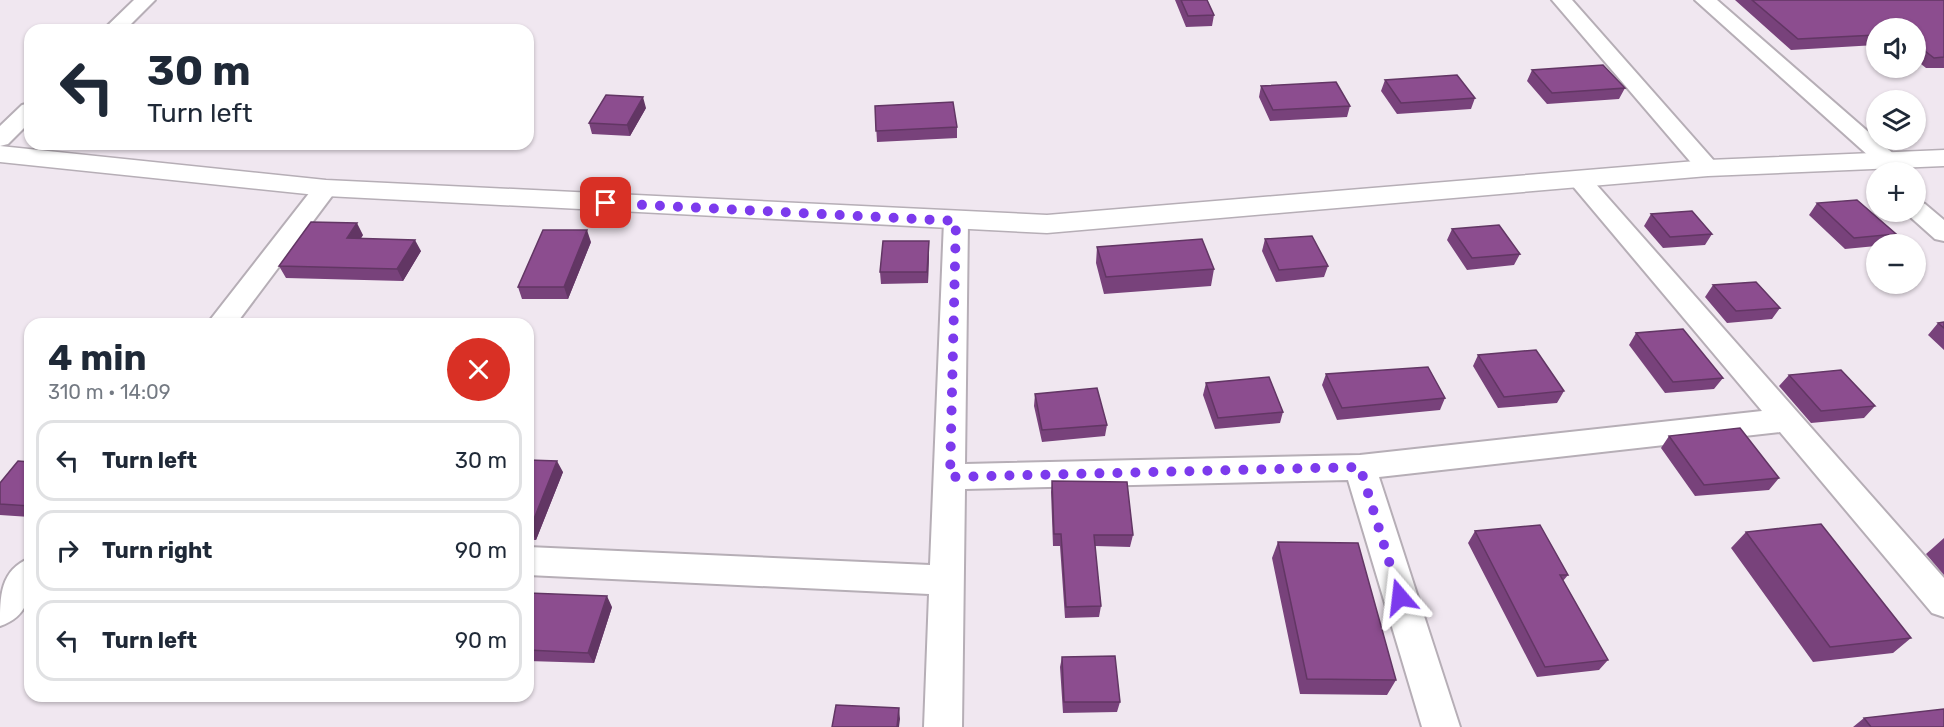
<!DOCTYPE html>
<meta charset="utf-8">
<style>
:root{--surface:#fff;--page:#f2f2f3;--text:#1f2937;--muted:#747a83;--line:#e0e1e3}
body{margin:0;font-family:Rubik,sans-serif;background:var(--page);color:var(--text);height:100vh;display:flex;flex-direction:column;font-size:22px;white-space:nowrap}
*{box-sizing:border-box;margin:0}
p{font-size:20px;color:var(--muted)}
.icon{flex:none;width:33px;height:33px;fill:none;stroke:currentColor;stroke-width:2;stroke-linecap:round;stroke-linejoin:round}
.map{position:relative;flex:1;overflow:hidden}
.sheet{position:absolute;left:24px;top:318px;width:510px;height:384px;display:flex;flex-direction:column;background:var(--surface);border-radius:18px;box-shadow:0 2px 4px #0004}
.sheet>*{flex:none}
.banner{position:absolute;left:24px;top:24px;width:510px;height:126px;border-radius:18px;box-shadow:0 2px 4px #0004;background:#fff;color:var(--text);overflow:hidden}
.controls{position:absolute;left:1866px;top:18px;display:grid;gap:12px}
.controls a{display:grid;place-items:center;width:60px;height:60px;border-radius:50%;background:var(--surface);box-shadow:0 2px 4px #0004;font-size:30px}
.pin{position:absolute;display:grid;place-items:center;width:51px;height:51px;color:#fff;margin:-26px;border-radius:12px;box-shadow:0 3px 9px #0006}
.me{position:absolute;width:66px;margin:-33px;rotate:343deg;stroke-linejoin:round;filter:drop-shadow(0 0 4px #0008)}
.turn{display:flex;align-items:center;gap:21px;height:126px;padding:0 24px;font-size:27px}
.turn .icon{width:78px;height:78px;stroke-width:2.5}
.turn b{display:block;font-size:42px;line-height:51px}
.round{display:grid;place-items:center;flex:none;width:63px;height:63px;border-radius:32px;background:var(--page)}
.headline{display:flex;align-items:center;justify-content:space-between;height:102px;padding:0 24px}
h1{font-size:36px;font-weight:700;line-height:45px}
ul{padding:0;list-style:none}
li{display:flex;align-items:center;gap:18px;height:81px;margin:0 12px 9px;padding:0 12px;border:3px solid var(--line);border-radius:18px}
li div{flex:1}
li b{display:block;font-size:22px}
li em{font-style:normal}
.map>svg:first-child{display:block}
.lines{fill:none;stroke-linecap:round;stroke-linejoin:round}
.minor-casing{stroke:#b6aeb6;stroke-width:4}
.tertiary-casing{stroke:#b6aeb6;stroke-width:3}
.minor{fill:#fff;fill-rule:evenodd}
.tertiary{fill:#fff;fill-rule:evenodd}
.wall{fill:#78427b}
.shaded-wall{fill:#623664}
.building{fill:#8c4d8f;stroke:#623664;stroke-width:1.5}
.route{stroke:#7c3aed;stroke-width:10;stroke-dasharray:0 18}
</style>
<div class="map">
<svg width="1944" height="727" viewBox="0 0 1944 727">
<rect width="100%" height="100%" fill="#f0e7f0"/>
<g class="lines">
<defs>
<path id="minor" d="M134 0H155L125 30H103Z
M1552 0H1572L1716 163 1720 168 1716 173 1708 175 1700 173Z
M1695 0H1717L1896 156 1900 161 1896 166 1888 168 1880 166Z
M30 103V122L8 144 0 146V126L22 105Z
M1579 172 1587 174 1944 578V617L1932 613 1780 432 1379 477 1460 727H1422L1348 480 965 489 962 727H924L929 594 528 575V547L930 565 944 221 947 215 956 213 965 215 968 221 965 464 1360 455 1762 411 1571 184 1567 179 1571 174Z
M326 181 335 183 338 188 236 324H207L317 183Z
M1916 201 1925 204 1944 220V241L1935 239 1907 214 1905 212H1916Z
M30 558C30 588 34 614 0 626 0 596 0 570 30 558Z"/>
<path id="tertiary" d="M0 146 326 180 1047 215 1708 160 1944 150V166L1708 176 1047 233 326 196 0 162Z"/>
</defs>
<!-- minor casing -->
<use href="#minor" class="minor-casing"/>
<!-- tertiary casing -->
<use href="#tertiary" class="tertiary-casing"/>
<!-- minor -->
<use href="#minor" class="minor"/>
<!-- tertiary -->
<use href="#tertiary" class="tertiary"/>
</g>
<!-- wall -->
<path class="wall" d="M1175 0H1207L1214 15 1212 26 1186 27Z
M1735 0H1944V68H1926L1916 60V28H1876V45L1791 50Z
M1532 70 1625 88 1619 99 1547 104 1527 81Z
M1385 80 1475 98 1471 109 1397 114 1381 91Z
M1261 86 1350 106 1347 117 1270 121 1259 97Z
M875 106 957 127V138L877 142Z
M646 108 630 136 592 134 589 123Z
M1817 203 1896 234 1887 244H1876V246L1845 249 1809 215Z
M1651 214 1712 234 1705 245 1663 248 1644 226Z
M1452 229 1520 254 1514 265 1467 270 1447 240Z
M363 235 361 238 421 251 403 281 286 278 279 266Z
M1265 239 1328 266 1324 277 1276 282 1262 251Z
M591 242 568 299H522L518 287Z
M1097 247 1214 269 1211 286 1104 294 1096 263Z
M929 252 928 283 881 284 880 272Z
M1713 285 1780 308 1772 319 1727 323 1705 297Z
M1944 322V350L1928 335 1938 323Z
M1636 333 1723 378 1714 389 1665 393 1629 345Z
M1478 355 1564 391 1557 403 1498 408 1473 366Z
M1378 371 1445 398 1440 410 1337 420 1322 385 1326 374Z
M1789 375 1875 406 1864 418 1811 423 1779 386Z
M1206 383 1283 412 1280 423 1215 429 1203 395Z
M1035 394 1107 425 1105 436 1042 442 1034 406Z
M1669 436 1779 478 1769 490 1695 496 1661 448Z
M528 460 563 472 536 540H528Z
M30 462V517L0 515V483Z
M1052 481 1133 535 1130 547 1095 546 1101 606 1099 617 1065 618 1060 546H1053L1051 492Z
M1475 531 1568 575 1563 581 1608 660 1599 670 1537 677 1468 543Z
M1746 532 1911 638 1893 653 1813 662 1731 548Z
M1944 538V575L1926 554Z
M1278 542 1396 680 1387 695 1300 694 1272 558Z
M528 593 612 607 594 663 528 661Z
M1062 657 1120 702 1117 712 1063 713 1060 667Z
M1864 718 1944 727H1853Z"/>
<!-- shaded-wall -->
<path class="shaded-wall" d="M643 97 646 108 630 136 627 125Z
M357 223 363 235 354 249 347 238Z
M587 230 591 242 568 299 564 287Z
M415 240 421 251 403 281 397 269Z
M929 241V252L928 283 927 272Z
M557 461 563 472 536 540 530 529Z
M607 596 612 607 594 663 588 653Z
M899 708 900 719 899 727H897Z"/>
<!-- building -->
<path class="building" d="M1181 0H1207L1214 15 1188 16Z
M1752 0H1944V57L1934 58 1916 44V28H1876V35L1798 39Z
M1603 65 1625 88 1552 93 1532 70Z
M1457 75 1475 98 1401 103 1385 80Z
M1336 82 1350 106 1273 110 1261 86Z
M606 95 643 97 627 125 589 123Z
M953 102 957 127 876 131 875 106Z
M1857 200 1896 234 1854 238 1817 203Z
M1692 211 1712 234 1670 237 1651 214Z
M311 222 357 223 347 238 415 240 397 269 279 266Z
M1499 225 1520 254 1472 258 1452 229Z
M543 230H587L564 287H518Z
M1312 236 1328 266 1279 270 1265 239Z
M1202 239 1214 269 1106 277 1097 247Z
M883 241H929L927 272H880Z
M1756 282 1780 308 1736 311 1713 285Z
M1944 322V328L1938 323Z
M1683 329 1723 378 1673 382 1636 333Z
M1536 350 1564 391 1504 397 1478 355Z
M1428 367 1445 398 1342 408 1326 374Z
M1841 370 1875 406 1821 411 1789 375Z
M1269 377 1283 412 1218 418 1206 383Z
M1097 388 1107 425 1042 430 1035 394Z
M1740 428 1779 478 1704 485 1669 436Z
M528 460 557 461 530 529H528Z
M18 461 30 462V506L0 504V483Z
M1052 481 1127 482 1133 535H1094L1101 606 1066 607 1061 534H1054Z
M1821 524 1911 638 1830 647 1746 532Z
M1540 525 1568 575H1560L1608 660 1545 667 1475 531Z
M1278 542 1358 543 1396 680 1307 679Z
M528 593 607 596 588 653 528 650Z
M1115 656 1120 702H1064L1062 657Z
M836 705 899 708 897 727H832Z
M1944 709V727H1871L1864 718Z"/>
<g class="lines">
<!-- route -->
<path class="route" d="M606 203 956 221 950 477 1360 467 1400 597"/>
</g>
</svg>
<div class="controls">
<a><svg class="icon" aria-label="sound" viewBox="0 0 24 24"><path d="M4 9h4l5-4v14l-5-4H4zM17 9q2 3 0 6"/></svg></a>
<a><svg class="icon" aria-label="layers" viewBox="0 0 24 24"><path d="M12 4l9 5-9 5-9-5zM3 14l9 5 9-5"/></svg></a>
<a>+</a>
<a>−</a>
</div>
<div class="pin" style="left:606px;top:203px;background:#d93025"><svg class="icon" aria-label="arrive" viewBox="0 0 24 24"><path d="M6 21V4h12l-3 4 3 4H6"/></svg></div>
<svg class="me" style="left:1400px;top:597px" viewBox="-20 -20 40 40"><path d="M0-17L14 15 0 8-14 15z" fill="#7c3aed" stroke="#fff" stroke-width="4"/></svg>
<div class="banner">
<div class="turn"><svg class="icon" aria-label="left" viewBox="0 0 24 24"><path d="M17 20v-9H6M10 6l-5 5 5 5"/></svg><div><b>30 m</b>Turn left</div></div>
</div>
<section class="sheet">
<div class="headline"><div><h1>4 min</h1><p>310 m · 14:09</p></div><a class="round" style="background:#d93025;color:#fff"><svg class="icon" aria-label="close" viewBox="0 0 24 24"><path d="M6 6l12 12M18 6L6 18"/></svg></a></div>
<ul>
<li><svg class="icon" aria-label="left" viewBox="0 0 24 24"><path d="M17 20v-9H6M10 6l-5 5 5 5"/></svg><div><b>Turn left</b></div><em>30 m</em></li>
<li><svg class="icon" aria-label="right" viewBox="0 0 24 24"><path d="M7 20v-9h11M14 6l5 5-5 5"/></svg><div><b>Turn right</b></div><em>90 m</em></li>
<li><svg class="icon" aria-label="left" viewBox="0 0 24 24"><path d="M17 20v-9H6M10 6l-5 5 5 5"/></svg><div><b>Turn left</b></div><em>90 m</em></li>
</ul>
</section>
</div>
